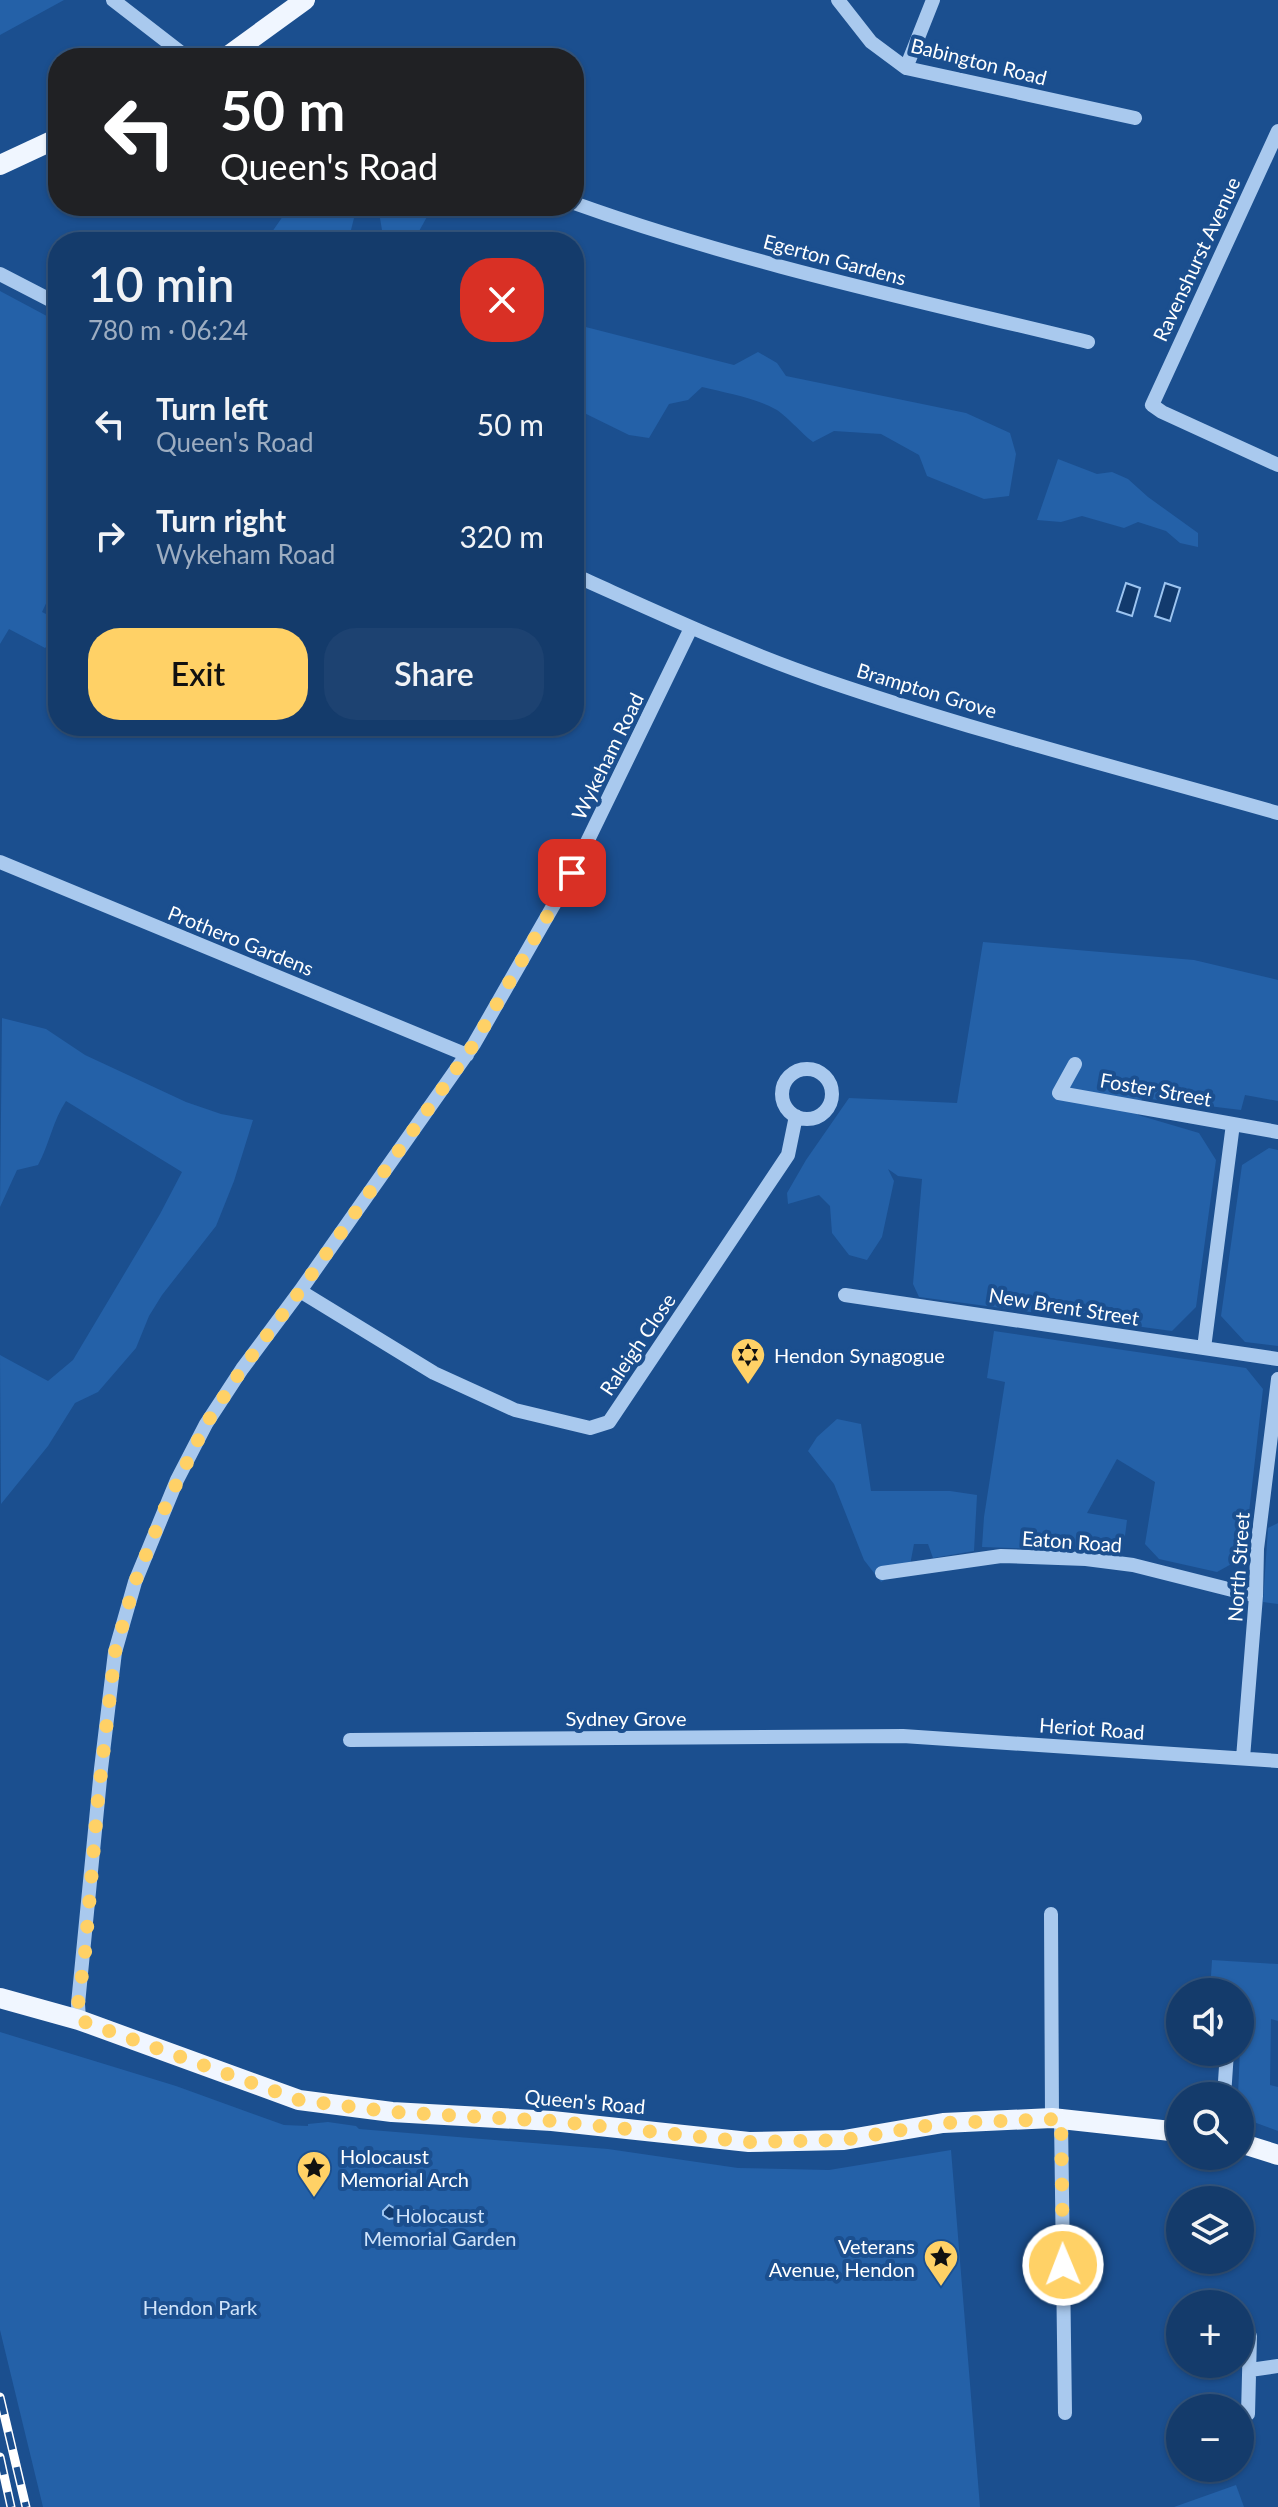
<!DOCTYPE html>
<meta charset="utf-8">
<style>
:root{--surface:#143b6b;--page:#1d4271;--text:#f1f3f6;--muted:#9dadc1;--line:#33557e;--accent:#ffd166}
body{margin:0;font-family:Lato,sans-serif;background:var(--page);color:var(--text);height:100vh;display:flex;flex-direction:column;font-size:30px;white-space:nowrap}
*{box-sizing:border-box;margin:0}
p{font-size:26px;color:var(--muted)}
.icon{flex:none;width:44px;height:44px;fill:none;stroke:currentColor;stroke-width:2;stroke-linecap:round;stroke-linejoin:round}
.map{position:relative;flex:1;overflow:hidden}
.details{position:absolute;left:48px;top:232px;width:536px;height:504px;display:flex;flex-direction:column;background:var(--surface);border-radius:32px;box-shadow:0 2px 6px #0004,0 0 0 2px var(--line)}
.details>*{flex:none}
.hud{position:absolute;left:48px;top:48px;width:536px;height:168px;border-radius:32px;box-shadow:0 2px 6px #0004,0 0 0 2px var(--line);background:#202124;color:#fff;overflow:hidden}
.fabs{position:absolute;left:1166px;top:1978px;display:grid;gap:16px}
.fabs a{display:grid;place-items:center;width:88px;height:88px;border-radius:50%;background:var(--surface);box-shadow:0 2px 6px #0004,0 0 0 2px var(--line);font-size:40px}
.pin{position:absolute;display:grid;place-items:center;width:68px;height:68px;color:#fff;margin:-34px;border-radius:16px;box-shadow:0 4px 12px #0006}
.me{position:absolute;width:88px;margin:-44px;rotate:359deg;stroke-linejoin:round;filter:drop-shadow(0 0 6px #0008)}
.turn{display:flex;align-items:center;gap:28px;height:168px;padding:0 40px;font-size:36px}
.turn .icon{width:104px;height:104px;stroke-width:2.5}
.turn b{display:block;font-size:56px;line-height:68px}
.round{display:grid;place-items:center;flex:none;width:84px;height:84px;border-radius:32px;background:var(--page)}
.head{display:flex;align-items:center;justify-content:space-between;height:136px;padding:0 40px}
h1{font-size:48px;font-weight:600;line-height:60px}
.primary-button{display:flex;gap:16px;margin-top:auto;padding:16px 40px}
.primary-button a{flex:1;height:92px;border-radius:32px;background:var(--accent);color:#111;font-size:32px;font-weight:600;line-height:92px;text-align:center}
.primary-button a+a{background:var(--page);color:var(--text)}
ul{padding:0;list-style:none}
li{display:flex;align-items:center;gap:24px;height:112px;padding:0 40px}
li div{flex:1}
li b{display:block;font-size:30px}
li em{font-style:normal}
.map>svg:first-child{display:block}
.green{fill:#2461a8}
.water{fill:#123a6d;stroke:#9cc4f0;stroke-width:2}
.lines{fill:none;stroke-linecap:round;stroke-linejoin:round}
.minor{stroke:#a9c9ee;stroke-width:14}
.major{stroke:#f0f6ff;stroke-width:20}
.rail-casing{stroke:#fff;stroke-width:9}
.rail{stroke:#1b4f8f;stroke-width:6;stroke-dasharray:18;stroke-linecap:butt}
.route{stroke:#ffd166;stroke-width:14;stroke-dasharray:0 25.2}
.labels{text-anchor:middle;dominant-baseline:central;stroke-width:8;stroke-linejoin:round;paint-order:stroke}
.street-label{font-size:20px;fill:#fff;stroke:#1b4f8f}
.poi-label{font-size:20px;fill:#fff;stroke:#1b4f8f;text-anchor:start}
.park-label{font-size:20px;fill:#cfe3fa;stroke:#1b4f8f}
</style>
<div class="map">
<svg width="1278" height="2507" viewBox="0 0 1278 2507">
<rect width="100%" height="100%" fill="#1b4f8f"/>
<!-- green -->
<path class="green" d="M0 0H64L0 35Z
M290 206H351L355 214 348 242H265Z
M378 206H433L413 242H404L382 230Z
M0 291 58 322V483L50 498 58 502V578L42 612 58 620V636L45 648 9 629 0 644Z
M574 324 734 365 758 352 777 363 786 376 966 413 1010 433 1016 454 1009 496 984 499 927 476 919 455 881 434 834 431 813 442C802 434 785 414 775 409 753 397 726 393 702 387L688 400 669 404 649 438 629 435 574 408Z
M1058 459 1097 474 1112 472 1128 479 1148 497 1198 533V547L1180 543 1166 531 1138 522 1124 528 1082 516 1061 522 1037 520Z
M983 942 1194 960 1278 980V1101L1245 1095 1241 1110 1142 1098 1138 1115 1199 1133 1216 1160 1196 1307 1172 1331 919 1297 913 1284 922 1179 898 1176 888 1169 894 1181 882 1237 867 1260 849 1255 832 1233 830 1206 819 1195 788 1204 787 1193 806 1160 849 1098 957 1103Z
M2 1018 46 1029 85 1055 186 1102 221 1114 253 1120 234 1181 216 1226 162 1295 149 1316 136 1348 98 1392 75 1403 48 1446 1 1504 0 1355 48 1381 73 1360 160 1214 182 1172 66 1101C53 1120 49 1145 38 1165L17 1170 0 1207Z
M1269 1148 1278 1150V1346L1245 1342 1221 1316 1242 1165Z
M994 1331 1246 1368 1263 1389 1244 1557 1217 1572 1159 1559 1145 1544 1155 1482 1117 1459 1087 1513 1127 1520 1123 1552 982 1547 984 1517 1005 1382 987 1378Z
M837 1419 861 1424 871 1491H950L977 1495 974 1551 933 1558 928 1544H914L910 1565 881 1582 864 1560 834 1484 808 1451 817 1437Z
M1278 1523V1604L1263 1602 1268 1528Z
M1212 1960 1278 1964V2021L1271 2019 1270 2085 1278 2087V2131L1240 2117V2096H1238L1242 2000 1240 1999V1992H1210Z
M0 2032 176 2086 284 2125 308 2126V2124L328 2122 356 2126 359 2129 608 2149 738 2168 829 2170 951 2150 980 2507H43L0 2330Z
M1236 2485 1244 2507H1174Z"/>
<!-- water -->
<path class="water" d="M1126 583 1140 588 1132 616 1117 611Z
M1165 583 1180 588 1170 621 1155 616Z
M389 2205 399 2211 415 2210 420 2213 421 2219 417 2223 412 2225C405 2219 398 2217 389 2219L383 2215V2211Z"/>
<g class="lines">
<!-- minor -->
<path class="minor" d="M113 0 188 58
M838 0 871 42 906 68 1135 118
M906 68 933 0
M1278 131 1152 405 1162 412 1278 465
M574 203C741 263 916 300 1088 342
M0 274 58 304
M574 575C657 612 740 651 825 680 974 731 1127 770 1278 813
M0 862 467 1055
M1075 1064 1059 1093 1278 1132
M782 1094a25 25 0 1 1 50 0a25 25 0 1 1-50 0Z
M300 1291 434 1373 515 1410 590 1428 609 1422 788 1155 796 1116
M845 1295 1278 1359
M1204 1348 1233 1124
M882 1573 1001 1556 1086 1559 1133 1565 1256 1596
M350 1740 903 1736 1278 1761
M1243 1758 1256 1596 1257 1549 1278 1379
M1051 1914 1052 2118
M79 2020 78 2004 101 1769 115 1652 135 1582 177 1480 206 1424 242 1369 300 1291 474 1044 572 873 691 628
M1224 2096 1227 2052
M1061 2119 1065 2413
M1250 2370 1278 2366
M1248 2414 1250 2336"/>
<!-- major -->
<path class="major" d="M225 58 305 0
M0 165 58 138
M0 1998 79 2020 299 2100 392 2112 552 2121 749 2142 844 2140 943 2123 1052 2118 1180 2132
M1240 2143 1278 2155"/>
<defs>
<path id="rail" d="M0 2397 26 2507
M0 2457 11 2507"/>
</defs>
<!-- rail casing -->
<use href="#rail" class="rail-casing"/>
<!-- rail -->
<use href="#rail" class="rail"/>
</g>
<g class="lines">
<!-- route -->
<path class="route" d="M572 873 474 1044 300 1291 242 1369 206 1424 167 1503 135 1582 115 1652 98 1799 85 1953 78 2004 79 2020 299 2100 392 2112 552 2121 749 2142 844 2140 943 2123 1061 2119 1063 2265"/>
</g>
<!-- icons -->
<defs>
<symbol id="synagogue-pin" viewBox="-11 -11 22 30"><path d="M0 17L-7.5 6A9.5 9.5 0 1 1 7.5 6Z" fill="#ffd166" stroke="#1b4f8f"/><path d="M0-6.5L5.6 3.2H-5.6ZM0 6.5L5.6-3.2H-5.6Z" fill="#111"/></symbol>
<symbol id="sight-pin" viewBox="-11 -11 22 30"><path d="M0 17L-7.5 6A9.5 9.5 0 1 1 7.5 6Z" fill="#ffd166" stroke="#1b4f8f"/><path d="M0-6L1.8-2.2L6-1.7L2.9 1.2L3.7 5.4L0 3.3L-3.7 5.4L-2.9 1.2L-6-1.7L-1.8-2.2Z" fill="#111"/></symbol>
</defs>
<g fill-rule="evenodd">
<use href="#synagogue-pin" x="728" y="1335" width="40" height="54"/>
<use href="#sight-pin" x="294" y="2148" width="40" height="54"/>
<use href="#sight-pin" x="921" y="2237" width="40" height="54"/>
</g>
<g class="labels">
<!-- street labels -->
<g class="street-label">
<text transform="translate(979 61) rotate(14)">Babington Road</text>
<text transform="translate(835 259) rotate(15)">Egerton Gardens</text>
<text transform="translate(1196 259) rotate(-65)">Ravenshurst Avenue</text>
<text transform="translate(927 690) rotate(17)">Brampton Grove</text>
<text transform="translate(607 756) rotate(-64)">Wykeham Road</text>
<text transform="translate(241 940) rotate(22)">Prothero Gardens</text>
<text transform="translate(1156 1089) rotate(10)">Foster Street</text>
<text transform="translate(1064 1306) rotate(9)">New Brent Street</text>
<text transform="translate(637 1344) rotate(-56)">Raleigh Close</text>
<text transform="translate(1072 1541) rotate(4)">Eaton Road</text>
<text transform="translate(1238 1567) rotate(-86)">North Street</text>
<text x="626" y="1718">Sydney Grove</text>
<text transform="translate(1092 1728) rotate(4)">Heriot Road</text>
<text transform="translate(585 2101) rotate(5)">Queen's Road</text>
</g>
<!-- poi labels -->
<g class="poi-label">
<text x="774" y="1355">Hendon Synagogue</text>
<text x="340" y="2156">Holocaust<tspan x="340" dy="23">Memorial Arch</tspan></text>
<text x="915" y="2246" text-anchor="end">Veterans<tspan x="915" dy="23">Avenue, Hendon</tspan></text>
</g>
<!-- park labels -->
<g class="park-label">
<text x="440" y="2215">Holocaust<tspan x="440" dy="23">Memorial Garden</tspan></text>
<text x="200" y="2307">Hendon Park</text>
</g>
</g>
</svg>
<div class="fabs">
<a><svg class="icon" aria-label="sound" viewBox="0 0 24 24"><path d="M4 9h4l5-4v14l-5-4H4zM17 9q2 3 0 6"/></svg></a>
<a><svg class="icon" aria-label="search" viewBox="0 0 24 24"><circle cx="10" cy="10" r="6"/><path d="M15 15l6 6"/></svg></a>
<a><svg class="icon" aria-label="layers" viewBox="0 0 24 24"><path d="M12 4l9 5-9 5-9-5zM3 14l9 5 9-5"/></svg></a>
<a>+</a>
<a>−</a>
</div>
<div class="pin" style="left:572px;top:873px;background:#d93025"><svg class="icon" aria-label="arrive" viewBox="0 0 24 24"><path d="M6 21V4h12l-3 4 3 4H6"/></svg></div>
<svg class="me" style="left:1063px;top:2265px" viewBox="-20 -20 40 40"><circle r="17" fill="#ffd166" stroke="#fff" stroke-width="3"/><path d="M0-11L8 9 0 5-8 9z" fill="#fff"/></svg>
<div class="hud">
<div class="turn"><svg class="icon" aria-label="left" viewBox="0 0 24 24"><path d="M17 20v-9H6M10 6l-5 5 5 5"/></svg><div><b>50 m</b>Queen's Road</div></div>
</div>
<section class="details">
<div class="head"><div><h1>10 min</h1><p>780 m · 06:24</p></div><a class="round" style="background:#d93025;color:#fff"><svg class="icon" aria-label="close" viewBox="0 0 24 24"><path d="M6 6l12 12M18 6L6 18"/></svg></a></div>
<ul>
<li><svg class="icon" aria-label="left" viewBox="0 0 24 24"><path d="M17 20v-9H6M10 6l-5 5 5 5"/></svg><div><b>Turn left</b><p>Queen's Road</p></div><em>50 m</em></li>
<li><svg class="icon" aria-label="right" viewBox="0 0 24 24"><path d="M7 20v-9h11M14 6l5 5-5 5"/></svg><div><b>Turn right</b><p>Wykeham Road</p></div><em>320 m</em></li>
</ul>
<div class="primary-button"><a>Exit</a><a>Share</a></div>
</section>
</div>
